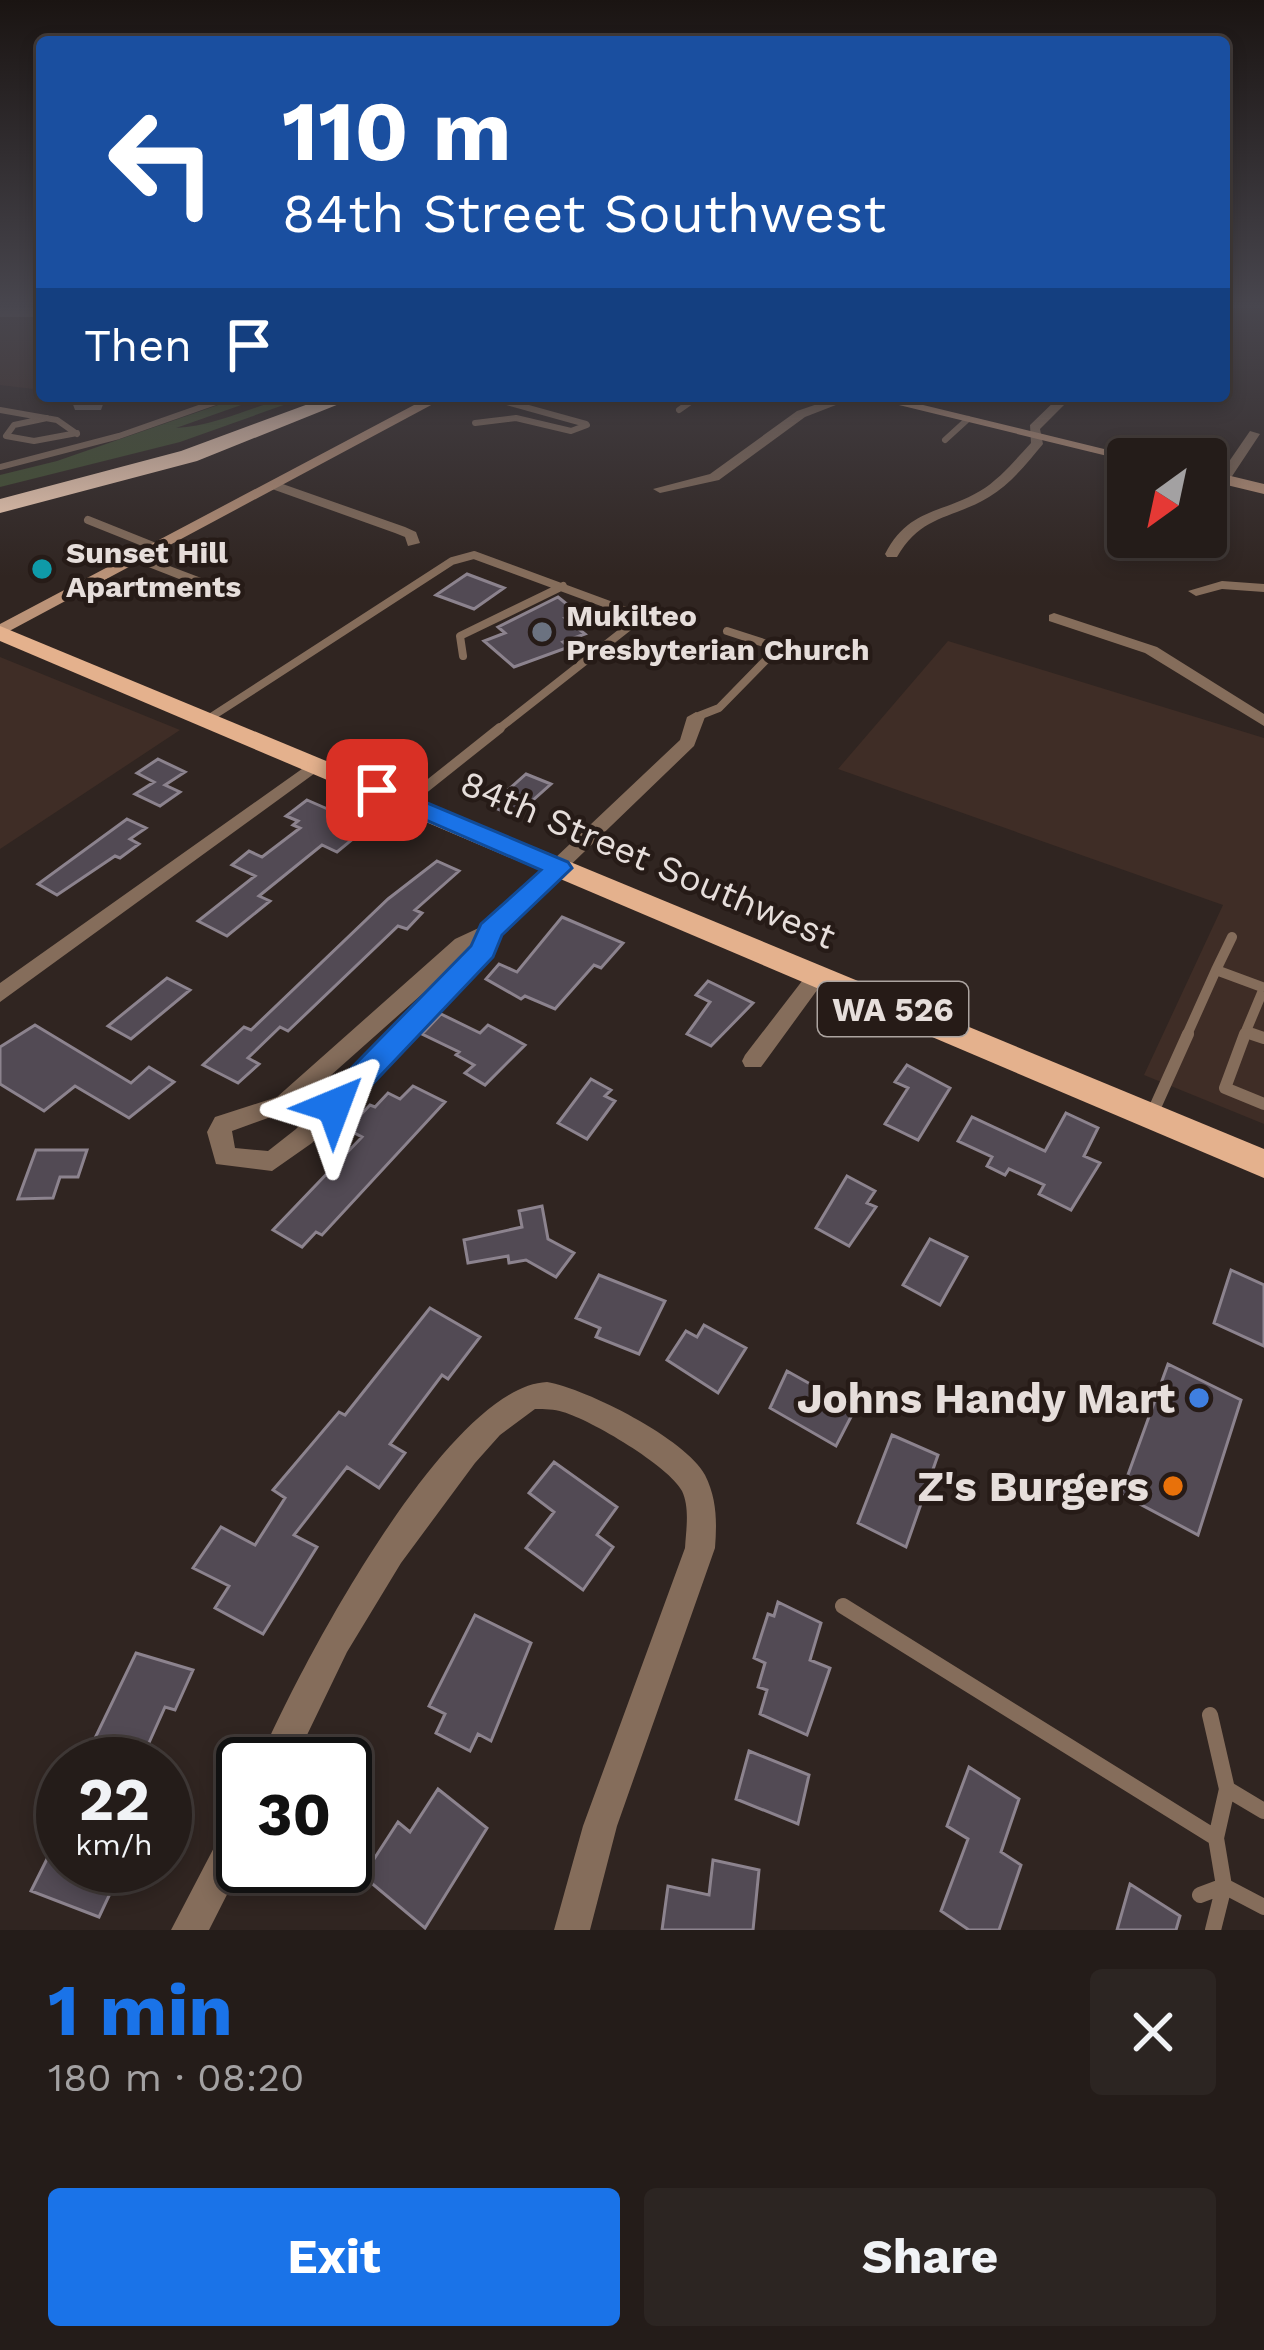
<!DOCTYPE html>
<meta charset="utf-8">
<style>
:root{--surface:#241c19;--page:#2c2522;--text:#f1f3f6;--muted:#a3a1a2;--line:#413a38;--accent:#1a73e8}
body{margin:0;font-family:"Work Sans",sans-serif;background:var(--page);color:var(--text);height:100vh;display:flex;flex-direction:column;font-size:45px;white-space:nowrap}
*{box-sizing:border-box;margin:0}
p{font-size:39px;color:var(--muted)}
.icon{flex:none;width:66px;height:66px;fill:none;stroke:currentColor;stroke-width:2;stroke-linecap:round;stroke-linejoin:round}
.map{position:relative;height:1930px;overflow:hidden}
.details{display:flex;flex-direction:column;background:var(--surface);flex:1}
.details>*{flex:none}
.guide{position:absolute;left:36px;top:36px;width:1194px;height:366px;border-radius:12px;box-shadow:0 6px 18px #0003,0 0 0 3px var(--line);background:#1a4fa0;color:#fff;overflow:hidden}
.needle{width:78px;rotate:213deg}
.buttons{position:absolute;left:1107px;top:438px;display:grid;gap:24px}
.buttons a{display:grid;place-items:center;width:120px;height:120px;border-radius:12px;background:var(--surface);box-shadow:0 6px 18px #0003,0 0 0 3px var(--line);font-size:60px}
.speed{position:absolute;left:36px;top:1737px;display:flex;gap:24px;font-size:60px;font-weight:700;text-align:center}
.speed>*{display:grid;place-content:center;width:156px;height:156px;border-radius:50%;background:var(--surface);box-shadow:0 6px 18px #0003,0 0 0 3px var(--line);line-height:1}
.speed small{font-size:30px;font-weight:400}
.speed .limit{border:6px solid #111;border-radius:18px;background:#fff;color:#111}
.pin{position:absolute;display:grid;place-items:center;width:102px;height:102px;color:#fff;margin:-51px;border-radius:24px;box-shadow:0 6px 18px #0006}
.me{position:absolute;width:132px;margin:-66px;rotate:44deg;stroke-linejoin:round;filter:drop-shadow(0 0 9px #0008)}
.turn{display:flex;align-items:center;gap:42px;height:252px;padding:0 48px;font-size:54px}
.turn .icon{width:156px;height:156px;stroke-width:2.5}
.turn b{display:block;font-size:84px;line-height:102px}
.then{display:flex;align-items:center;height:114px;padding:0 48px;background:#0003;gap:24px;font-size:45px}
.round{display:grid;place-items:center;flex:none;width:126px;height:126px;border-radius:12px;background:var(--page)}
.summary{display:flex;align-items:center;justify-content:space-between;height:204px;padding:0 48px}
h1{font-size:72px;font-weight:700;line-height:90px;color:var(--accent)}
.primary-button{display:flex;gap:24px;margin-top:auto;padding:24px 48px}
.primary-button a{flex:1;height:138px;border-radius:12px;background:var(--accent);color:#fff;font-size:48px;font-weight:700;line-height:138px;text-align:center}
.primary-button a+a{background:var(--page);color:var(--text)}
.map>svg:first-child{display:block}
.built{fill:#3f2d26}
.green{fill:#435130}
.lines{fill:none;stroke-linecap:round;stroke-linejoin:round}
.taxiway{fill:#746a67;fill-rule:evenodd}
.building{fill:#524a54;stroke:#8c838e;stroke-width:3}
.lane-far4{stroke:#856d5b;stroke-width:6}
.lane-far3{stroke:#856d5b;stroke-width:8}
.lane-far2{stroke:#856d5b;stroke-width:10}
.lane-far1{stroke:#856d5b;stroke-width:12}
.lane{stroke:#856d5b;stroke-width:16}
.street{fill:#856d5b;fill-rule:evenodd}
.secondary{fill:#bb9378;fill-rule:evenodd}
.primary{fill:#e4b18d;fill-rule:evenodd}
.highway{fill:#f8d3b9;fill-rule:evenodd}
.route{fill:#1a73e8;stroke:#114b97;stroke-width:3}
.culture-dot{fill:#0f9aa8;stroke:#261b17;stroke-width:4.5}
.worship-dot{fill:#6b7280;stroke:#261b17;stroke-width:4.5}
.shop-dot{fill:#3f7fe0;stroke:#261b17;stroke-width:4.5}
.food-dot{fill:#e8710a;stroke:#261b17;stroke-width:4.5}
.labels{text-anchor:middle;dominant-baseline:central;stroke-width:9;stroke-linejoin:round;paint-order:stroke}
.far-poi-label{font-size:30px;font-weight:bold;fill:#e6dedb;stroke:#261b17;text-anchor:start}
.shield{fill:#261b17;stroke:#aca4a0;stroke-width:3}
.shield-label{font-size:33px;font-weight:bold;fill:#e6dedb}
.street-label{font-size:36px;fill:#e6dedb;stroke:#261b17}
.near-poi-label{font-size:42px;font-weight:bold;fill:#e6dedb;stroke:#261b17;text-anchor:end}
</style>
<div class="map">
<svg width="1264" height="1930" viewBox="0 0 1264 1930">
<rect width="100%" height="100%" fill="#302521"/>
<!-- built -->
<path class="built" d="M0 307H42V390L0 385Z
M948 641 1264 738V1124L1144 1075 1223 905 838 769Z
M0 657 180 730 0 849Z"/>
<!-- green -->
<path class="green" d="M244 396H267L176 428C224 426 269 396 309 396L180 442 0 487V475L57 461Z"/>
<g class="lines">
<!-- taxiway -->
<path class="taxiway" d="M0 307H42V317H0Z
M70 396H106L101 410H75Z"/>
</g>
<!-- building -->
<path class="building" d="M467 574 504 588 474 609 436 595Z
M558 597 578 613 565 618 585 634 563 642 569 647 514 667 484 641 505 633 498 627Z
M158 759 185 772 165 785 180 792 160 806 135 794 154 782 137 773Z
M526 774 551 784 515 816 490 806Z
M307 800 339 814 330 821 359 834 337 852 322 845 259 896 270 901 227 936 198 921 255 876 232 865 249 851 262 857 300 828 293 825 298 821 286 816Z
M127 819 146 828 130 839 139 844 120 858 115 856 57 895 38 884Z
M437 861 459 871 415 910 422 913 407 929 398 926 288 1031 280 1027 248 1058 259 1064 238 1083 203 1065 244 1027 251 1030 388 899Z
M562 917 623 943 601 968 594 965 555 1009 525 996 521 999 486 979 499 964 517 972Z
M167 978 190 990 131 1039 108 1026Z
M708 981 753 1003 711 1046 687 1034 710 1002 696 995Z
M441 1014 480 1033 488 1025 525 1045 485 1085 465 1073 474 1065 456 1055 459 1052 422 1034Z
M35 1025 131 1083 149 1067 174 1082 129 1118 75 1086 44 1111 0 1084V1047Z
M907 1065 950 1088 918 1140 885 1124 908 1088 895 1082Z
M591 1079 611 1090 605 1096 615 1101 587 1139 558 1123Z
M413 1086 445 1102 322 1235 316 1232 302 1247 273 1230 362 1137 347 1129 370 1105 375 1107 388 1093 400 1099Z
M1066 1113 1098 1128 1084 1156 1100 1163 1071 1210 1039 1194 1044 1185 1009 1169 1005 1175 987 1166 992 1157 958 1141 972 1117 1045 1151Z
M36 1150H87L78 1177H60L53 1198 18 1199Z
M847 1176 875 1191 867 1203 876 1207 849 1246 816 1228Z
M542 1206 548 1239 574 1253 556 1277 526 1260 509 1263 508 1256 468 1263 464 1240 522 1227 519 1211Z
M930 1239 967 1257 940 1305 903 1285Z
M1231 1270 1264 1285V1346L1214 1323Z
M599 1275 665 1301 639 1354 596 1337 600 1328 576 1318Z
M430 1308 480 1337 448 1379 442 1375 390 1444 405 1453 379 1488 347 1467 294 1535 317 1547 263 1634 215 1608 229 1586 193 1568 221 1527 255 1545 285 1498 273 1490 339 1412 345 1415Z
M704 1325 746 1348 718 1393 667 1360 686 1331 697 1337Z
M1168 1364 1241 1400 1198 1535 1121 1494Z
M787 1371 855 1409 836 1446 770 1408Z
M892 1435 938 1455 906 1547 858 1523Z
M554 1462 617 1507 597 1535 613 1547 583 1590 526 1548 554 1512 529 1493Z
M778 1602 821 1623 810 1660 830 1668 807 1735 760 1714 767 1690 758 1687 765 1663 754 1658 768 1614 774 1616Z
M475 1615 531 1643 491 1741 478 1734 470 1751 436 1733 445 1714 429 1706Z
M136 1653 193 1670 175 1710 165 1707 144 1754 95 1738Z
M749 1751 809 1775 798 1824 736 1799Z
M969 1767 1019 1799 1001 1852 1021 1865 999 1930H969L941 1911 968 1839 947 1826Z
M438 1789 487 1828 425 1928 363 1876 398 1822 410 1832Z
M63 1827V1866H123L99 1917 31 1891Z
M713 1860 759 1870 753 1930H662L668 1886 709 1895Z
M1130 1884 1180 1916 1176 1930H1117Z"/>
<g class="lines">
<!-- lane-far4 -->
<path class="lane-far4" d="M485 396 586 424
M0 410 57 420 77 434
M679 410 699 396
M47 418 14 425 6 436 34 441 77 433
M475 423 516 418 571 431 587 425
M945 440 968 419
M0 467 119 436 233 396"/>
<!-- lane-far3 -->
<path class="lane-far3" d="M88 520 158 548
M463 656 460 636 563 586
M696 717 719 708 767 659V644L727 631
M208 719 452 561 474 555 634 614 636 621 496 731"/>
<!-- lane-far2 -->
<path class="lane-far2" d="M407 802 500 728
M1216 970 1232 937
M1186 1037 1216 970 1262 987
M1244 1037 1246 1031
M1260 1037 1246 1031 1264 988"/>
<!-- lane-far1 -->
<path class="lane-far1" d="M1245 1034 1225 1088 1264 1104
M1252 1034 1264 1038
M1152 1114 1188 1034"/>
<!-- lane -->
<path class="lane" d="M843 1606 1216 1838 1227 1789 1264 1811
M1210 1715 1227 1789
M1200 1895 1224 1886 1216 1838
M1213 1930 1224 1886 1264 1907"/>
<!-- street -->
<path class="street" d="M841 396H859L805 417 719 480 660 493 653 489 710 474 797 411Z
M1060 396H1073L1040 429 1043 444C1027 463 1011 484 989 497 951 520 922 514 897 557H887L885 554C909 508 941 514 980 491 1000 479 1015 460 1031 443L1030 425Z
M1250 431 1260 434 1211 508 1206 509V495Z
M277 482 405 527 416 532 420 543 408 546 405 537 395 533 272 489 270 486Z
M138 554 225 587 227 590 215 593 133 561 131 558Z
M1222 581 1264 584V592L1222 589 1196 596 1188 591Z
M1054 613 1157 647 1264 714V726L1145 653 1049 621V615Z
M696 712 705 717 694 746 499 934 491 955 312 1143 272 1171 216 1164 207 1132 215 1117 277 1097 455 939 483 926 680 740 687 717ZM475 947 296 1129 268 1151 235 1148 232 1131 293 1109Z
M316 759 325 764 322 768 0 1002V983Z
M816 969 823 972 827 977 823 982 761 1067H745L742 1061 745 1055 809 972Z
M547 1382C587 1389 686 1439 705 1475 717 1499 717 1522 715 1548L617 1826 590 1930H554L583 1826 685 1548C686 1530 690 1508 682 1491 669 1466 591 1420 563 1412 554 1409 545 1409 535 1409L500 1435 475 1463 401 1563 347 1652 293 1764H258C294 1677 446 1386 547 1382Z
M243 1810V1863L209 1930H171L231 1815Z"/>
<!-- secondary -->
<path class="secondary" d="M431 396H448L0 636V624Z
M862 396H886L1145 459 1128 461Z
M1206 470 1264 484V494L1206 480Z"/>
<!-- primary -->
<path class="primary" d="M0 626 1264 1149V1178L0 641Z"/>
<!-- highway -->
<path class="highway" d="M330 396H359L197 461 0 513V499L181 451Z"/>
</g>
<!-- sky -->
<linearGradient id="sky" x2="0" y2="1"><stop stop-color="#1a1412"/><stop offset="0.53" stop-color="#48464e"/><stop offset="1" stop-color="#48464e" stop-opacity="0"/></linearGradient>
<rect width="1264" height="577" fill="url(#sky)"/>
<!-- route -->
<path class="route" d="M377 782 568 862 572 868 502 935 493 957 344 1114H323L318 1106 323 1097 471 946 481 924 541 870 368 795V784Z"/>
<!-- markers -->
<circle class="culture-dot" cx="42" cy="569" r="12"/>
<circle class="worship-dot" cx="542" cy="632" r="12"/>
<circle class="shop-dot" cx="1199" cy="1398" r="12"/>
<circle class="food-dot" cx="1173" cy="1486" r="12"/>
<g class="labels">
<!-- far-poi labels -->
<g class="far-poi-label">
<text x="66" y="552">Sunset Hill<tspan x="66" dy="34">Apartments</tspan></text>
<text x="566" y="615">Mukilteo<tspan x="566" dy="34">Presbyterian Church</tspan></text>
</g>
<!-- shield labels -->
<rect class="shield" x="818" y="982" width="150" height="54" rx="9"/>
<g class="shield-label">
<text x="893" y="1009">WA 526</text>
</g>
<!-- street labels -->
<g class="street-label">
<text transform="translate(648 860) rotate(23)">84th Street Southwest</text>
</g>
<!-- near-poi labels -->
<g class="near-poi-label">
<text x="1175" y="1398">Johns Handy Mart</text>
<text x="1149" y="1486">Z's Burgers</text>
</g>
</g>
</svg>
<div class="buttons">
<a><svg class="needle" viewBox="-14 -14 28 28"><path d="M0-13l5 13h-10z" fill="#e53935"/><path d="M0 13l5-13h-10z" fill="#a3a1a2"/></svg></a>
</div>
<div class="speed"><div>22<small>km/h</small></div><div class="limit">30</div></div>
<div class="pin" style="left:377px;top:790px;background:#d93025"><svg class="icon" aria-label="arrive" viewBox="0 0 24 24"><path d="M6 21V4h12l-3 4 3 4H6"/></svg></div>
<svg class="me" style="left:334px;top:1106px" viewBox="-20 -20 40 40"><path d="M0-17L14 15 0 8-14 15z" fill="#1a73e8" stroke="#fff" stroke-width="4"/></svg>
<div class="guide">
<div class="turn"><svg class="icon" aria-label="left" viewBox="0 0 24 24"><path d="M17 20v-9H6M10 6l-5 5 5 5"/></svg><div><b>110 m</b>84th Street Southwest</div></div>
<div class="then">Then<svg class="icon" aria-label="arrive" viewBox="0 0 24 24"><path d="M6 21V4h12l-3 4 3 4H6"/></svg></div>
</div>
</div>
<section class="details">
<div class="summary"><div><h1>1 min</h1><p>180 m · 08:20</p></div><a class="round"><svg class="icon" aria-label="close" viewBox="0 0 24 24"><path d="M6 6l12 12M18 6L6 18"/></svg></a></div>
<div class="primary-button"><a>Exit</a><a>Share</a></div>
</section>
